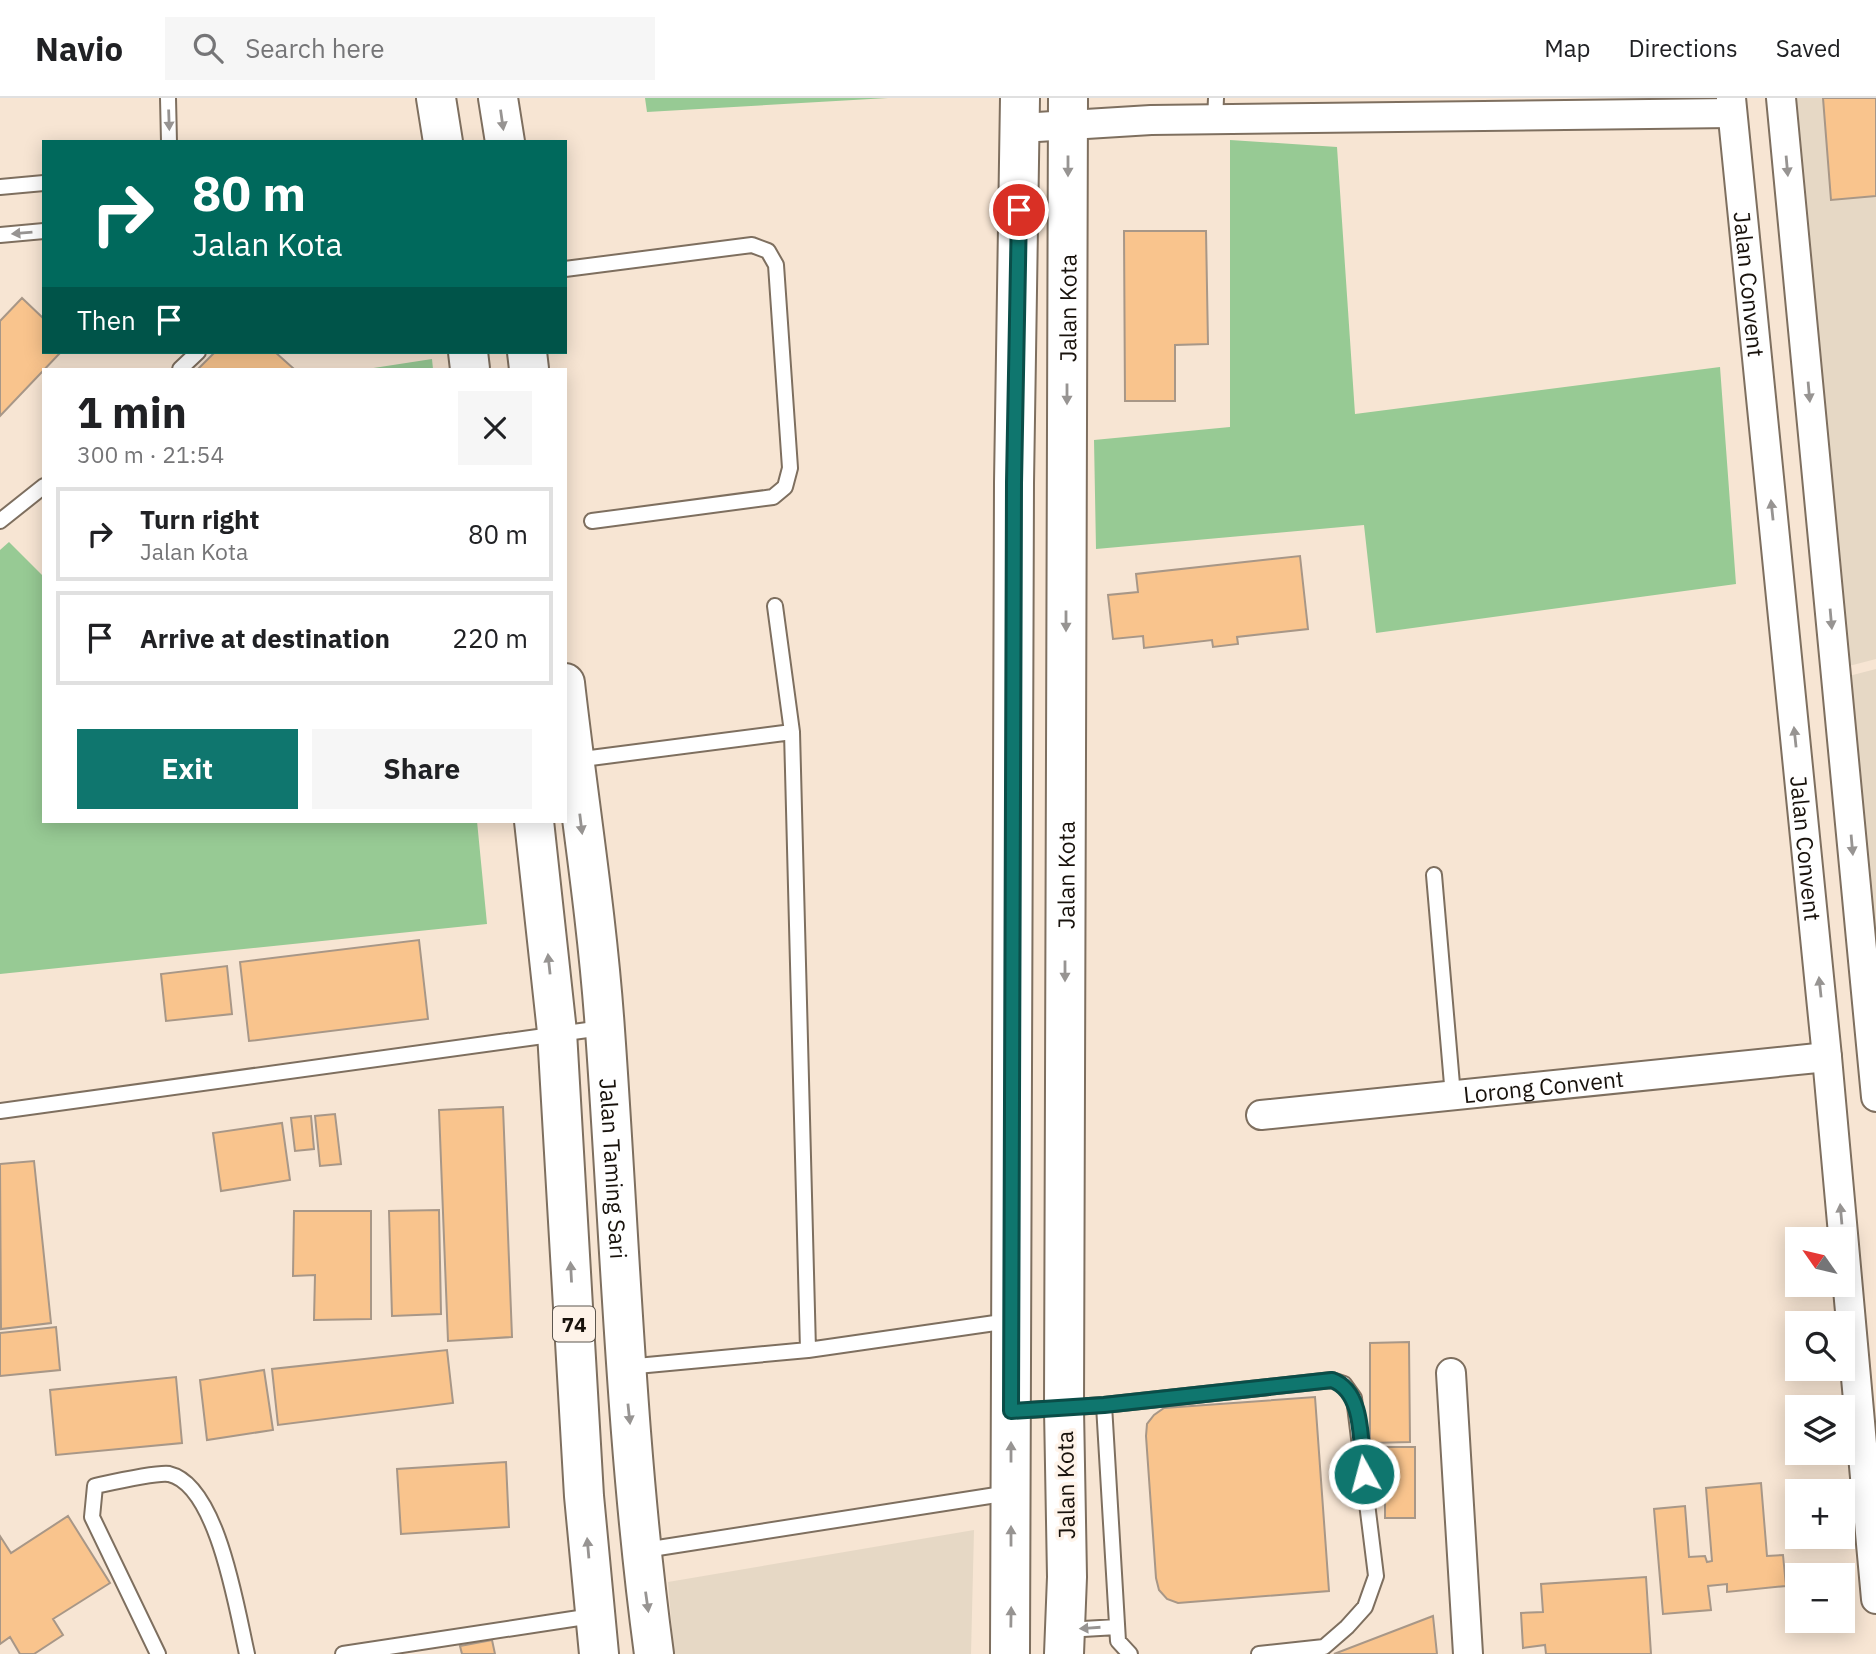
<!DOCTYPE html>
<meta charset="utf-8">
<style>
:root{--surface:#fff;--page:#f6f6f6;--text:#202124;--muted:#757577;--line:#e0e0e0;--accent:#0f766e}
body{margin:0;font-family:"IBM Plex Sans",sans-serif;background:var(--page);color:var(--text);height:100vh;display:flex;flex-direction:column;font-size:26px;white-space:nowrap}
*{box-sizing:border-box;margin:0}
p{font-size:23px;color:var(--muted)}
.icon{flex:none;width:38px;height:38px;fill:none;stroke:currentColor;stroke-width:2;stroke-linecap:round;stroke-linejoin:round}
.map{position:relative;flex:1;overflow:hidden}
.details{position:absolute;left:42px;top:270px;width:525px;height:455px;display:flex;flex-direction:column;background:var(--surface);border-radius:0px;box-shadow:0 4px 18px #0003}
.details>*{flex:none}
.hud{position:absolute;left:42px;top:42px;width:525px;height:214px;border-radius:0px;box-shadow:0 4px 18px #0003;background:#00695c;color:#fff;overflow:hidden}
.needle{width:46px;rotate:304deg}
.buttons{position:absolute;left:1785px;top:1129px;display:grid;gap:14px}
.buttons a{display:grid;place-items:center;width:70px;height:70px;border-radius:0px;background:var(--surface);box-shadow:0 4px 18px #0003;font-size:35px}
.pin{position:absolute;display:grid;place-items:center;width:60px;height:60px;color:#fff;margin:-30px;border:4px solid #fff;border-radius:50%;box-shadow:0 2px 7px #0007}
.me{position:absolute;width:77px;margin:-38px;rotate:353deg;stroke-linejoin:round;filter:drop-shadow(0 0 5px #0008)}
.turn{display:flex;align-items:center;gap:24px;height:147px;padding:0 35px;font-size:32px}
.turn .icon{width:91px;height:91px;stroke-width:2.5}
.turn b{display:block;font-size:49px;line-height:60px}
.then{display:flex;align-items:center;height:66px;padding:0 35px;background:#0003;gap:14px;font-size:26px}
.round{display:grid;place-items:center;flex:none;width:74px;height:74px;border-radius:0px;background:var(--page)}
.overview{display:flex;align-items:center;justify-content:space-between;height:119px;padding:0 35px}
h1{font-size:42px;font-weight:800;line-height:52px}
.primary-button{display:flex;gap:14px;margin-top:auto;padding:14px 35px}
.primary-button a{flex:1;height:80px;border-radius:0px;background:var(--accent);color:#fff;font-size:28px;font-weight:800;line-height:80px;text-align:center}
.primary-button a+a{background:var(--page);color:var(--text)}
ul{padding:0;list-style:none}
li{display:flex;align-items:center;gap:21px;height:94px;margin:0 14px 10px;padding:0 21px;border:4px solid var(--line);border-radius:0px}
li div{flex:1}
li b{display:block;font-size:26px}
li em{font-style:normal}
header{display:flex;align-items:center;gap:42px;box-sizing:border-box;height:98px;padding:0 35px;background:var(--surface);border-bottom:2px solid var(--line)}
header strong{font-size:33px}
nav{display:flex;gap:38px;margin-inline-start:auto;font-size:24px}
.search{width:490px;height:63px;background:var(--page);display:flex;align-items:center;gap:18px;box-sizing:border-box;padding:0 24px;border-radius:0px;color:var(--muted);font-size:26px}
.map>svg:first-child{display:block}
.education{fill:#e6d8c5}
.green{fill:#97ca94}
.building{fill:#f9c48d;stroke:#a89787;stroke-width:2}
.lines{fill:none;stroke-linecap:round;stroke-linejoin:round}
.service-casing{stroke:#7e6f5f;stroke-width:18}
.minor-casing{stroke:#7e6f5f;stroke-width:32}
.secondary-casing{stroke:#7e6f5f;stroke-width:42}
.primary-casing{stroke:#7e6f5f;stroke-width:42}
.service{stroke:#fff;stroke-width:14}
.minor{stroke:#fff;stroke-width:28}
.secondary{stroke:#fff;stroke-width:38}
.primary{stroke:#fff;stroke-width:38}
.oneway{fill:#979492}
.route-casing{stroke:#0a4d48;stroke-width:18}
.route{stroke:#0f766e;stroke-width:12}
.labels{text-anchor:middle;dominant-baseline:central;stroke-width:7;stroke-linejoin:round;paint-order:stroke}
.shield{fill:#fef3e9;stroke:#5d564e;stroke-width:2}
.shield-label{font-size:21px;font-weight:bold;fill:#18120c}
.street-label{font-size:23px;fill:#18120c;stroke:#fef3e9}
</style>
<header>
<strong>Navio</strong>
<div class="search"><svg class="icon" aria-label="search" viewBox="0 0 24 24"><circle cx="10" cy="10" r="6"/><path d="M15 15l6 6"/></svg>Search here</div>
<nav><a>Map</a><a>Directions</a><a>Saved</a></nav>
</header>
<div class="map">
<svg width="1876" height="1556" viewBox="0 0 1876 1556">
<rect width="100%" height="100%" fill="#f7e5d3"/>
<!-- education -->
<path class="education" d="M1795 0H1876V561L1849 568Z
M1876 571V838L1845 579Z
M974 1432 971 1556H674L668 1484Z"/>
<!-- green -->
<path class="green" d="M645 0H888L647 14Z
M1230 42 1337 49 1355 316 1720 269 1736 486 1376 535 1364 427 1096 451 1094 342 1230 329Z
M432 261 433 271H367Z
M9 444 44 479V723H477L487 826 0 876V452Z"/>
<!-- building -->
<path class="building" d="M1823 0H1876V98L1831 102Z
M1124 133H1206L1208 246 1175 247V303H1125Z
M22 200 44 221V254H61L0 318V223Z
M215 254H275L294 271H198Z
M1300 458 1308 531 1237 539 1238 546 1213 549 1212 542 1144 550 1143 538 1113 541 1108 497 1138 494 1136 476Z
M419 842 428 921 249 943 240 864Z
M227 868 232 916 166 923 161 876Z
M503 1009 512 1239 448 1243 439 1012Z
M335 1016 341 1066 320 1068 315 1018Z
M311 1018 314 1051 295 1053 291 1020Z
M282 1025 290 1082 221 1093 213 1035Z
M34 1063 51 1225 1 1231 0 1066Z
M439 1112 441 1216 392 1218 389 1113Z
M294 1113H371V1221L314 1222 315 1177 293 1178Z
M56 1229 60 1272 0 1278V1235Z
M1409 1244 1410 1344 1370 1345V1245Z
M447 1252 453 1305 278 1327 272 1271Z
M264 1272 273 1332 207 1342 200 1282Z
M176 1279 182 1345 56 1357 50 1292Z
M1315 1299 1329 1493 1178 1505 1167 1501 1159 1492 1156 1480 1146 1338 1147 1326 1154 1317 1164 1310Z
M1385 1349H1415V1420H1385Z
M506 1364 509 1429 401 1436 397 1371Z
M1761 1385 1767 1458 1783 1457 1786 1488 1727 1494V1486L1708 1488 1711 1512 1663 1516 1654 1411 1685 1408 1689 1459 1705 1458 1707 1464 1712 1463 1706 1390Z
M68 1418 110 1485 53 1521 63 1537 34 1556H20L10 1539 0 1546V1438L11 1455Z
M1646 1479 1651 1556H1546L1545 1547 1523 1550 1521 1515 1543 1514 1541 1486Z
M1433 1518 1437 1556H1334Z
M492 1542 495 1556H462L460 1548Z"/>
<g class="lines">
<defs>
<path id="service" d="M168 0 169 44
M1215 23 1216 0
M0 89 44 85
M0 137 44 133
M565 171 752 147 768 153 776 167 790 370 785 389 773 399 592 423
M180 271 198 254
M0 423 44 388
M775 508 792 634 808 1252
M575 662 792 634
M1434 777 1453 998
M0 1013 602 930
M626 1269 808 1252 1009 1223
M1104 1307 1118 1543 1130 1556
M1014 1313 1104 1307 1332 1282 1344 1286 1354 1300 1376 1478 1365 1509 1347 1529 1324 1549 1259 1556
M645 1452 1009 1395
M1066 1532 1117 1529
M158 1556 92 1419 95 1388C109 1385 157 1374 169 1376 218 1387 237 1513 247 1556
M343 1556 592 1518"/>
<g id="minor">
<path id="s1" d="M1731 0 1827 959 1876 1501"/>
<path d="M1781 0 1876 999"/>
<path d="M1021 30 1151 22 1732 15"/>
<path id="s2" d="M1261 1017 1827 959"/>
<path d="M1451 1275 1468 1556"/>
</g>
<g id="secondary">
<path d="M1010 1556 1014 385 1020 0"/>
<path id="s3" d="M1064 1556 1067 1479 1064 1311 1068 0"/>
</g>
<g id="primary">
<path d="M436 0 443 44"/>
<path d="M498 0 505 44"/>
<path d="M468 254 470 271"/>
<path d="M527 254 529 271"/>
<path id="s4" d="M565 585C578 700 597 816 605 932 620 1141 626 1349 654 1556"/>
<path d="M534 723 557 934 584 1398 599 1556"/>
</g>
</defs>
<!-- service casing -->
<use href="#service" class="service-casing"/>
<!-- minor casing -->
<use href="#minor" class="minor-casing"/>
<!-- secondary casing -->
<use href="#secondary" class="secondary-casing"/>
<!-- primary casing -->
<use href="#primary" class="primary-casing"/>
<!-- service -->
<use href="#service" class="service"/>
<!-- minor -->
<use href="#minor" class="minor"/>
<!-- secondary -->
<use href="#secondary" class="secondary"/>
<!-- primary -->
<use href="#primary" class="primary"/>
</g>
<!-- one-way arrows -->
<defs><path id="oneway-solid" d="M-6-.8H1V-3.2L6.5 0L1 3.2V.8H-6Z" transform="scale(1.75)"/></defs>
<g class="oneway">
<use href="#oneway-solid" transform="translate(169 22) rotate(88)"/>
<use href="#oneway-solid" transform="translate(502 22) rotate(82)"/>
<use href="#oneway-solid" transform="translate(1068 68) rotate(90)"/>
<use href="#oneway-solid" transform="translate(1787 68) rotate(85)"/>
<use href="#oneway-solid" transform="translate(22 135) rotate(175)"/>
<use href="#oneway-solid" transform="translate(1809 294) rotate(85)"/>
<use href="#oneway-solid" transform="translate(1067 296) rotate(90)"/>
<use href="#oneway-solid" transform="translate(1772 412) rotate(-96)"/>
<use href="#oneway-solid" transform="translate(1831 521) rotate(85)"/>
<use href="#oneway-solid" transform="translate(1066 523) rotate(90)"/>
<use href="#oneway-solid" transform="translate(1795 639) rotate(-96)"/>
<use href="#oneway-solid" transform="translate(581 726) rotate(83)"/>
<use href="#oneway-solid" transform="translate(1852 747) rotate(85)"/>
<use href="#oneway-solid" transform="translate(549 866) rotate(-96)"/>
<use href="#oneway-solid" transform="translate(1065 873) rotate(90)"/>
<use href="#oneway-solid" transform="translate(1820 889) rotate(-96)"/>
<use href="#oneway-solid" transform="translate(1841 1116) rotate(-95)"/>
<use href="#oneway-solid" transform="translate(571 1174) rotate(-93)"/>
<use href="#oneway-solid" transform="translate(629 1316) rotate(84)"/>
<use href="#oneway-solid" transform="translate(1011 1354) rotate(-90)"/>
<use href="#oneway-solid" transform="translate(1011 1438) rotate(-90)"/>
<use href="#oneway-solid" transform="translate(588 1450) rotate(-95)"/>
<use href="#oneway-solid" transform="translate(647 1504) rotate(82)"/>
<use href="#oneway-solid" transform="translate(1011 1519) rotate(-89)"/>
<use href="#oneway-solid" transform="translate(1090 1530) rotate(176)"/>
</g>
<g class="lines">
<defs>
<path id="route" d="M1019 112 1014 385 1011 1313 1104 1307 1332 1282C1365 1294 1360 1345 1364 1376"/>
</defs>
<!-- route casing -->
<use href="#route" class="route-casing"/>
<!-- route -->
<use href="#route" class="route"/>
</g>
<g class="labels">
<!-- shield labels -->
<rect class="shield" x="553" y="1208.5" width="42" height="35" rx="5"/>
<g class="shield-label">
<text x="574" y="1226">74</text>
</g>
<!-- street labels -->
<g class="street-label">
<text stroke="none"><textPath href="#s1" startOffset="187">Jalan Convent</textPath></text>
<text stroke="none"><textPath href="#s3" startOffset="1346">Jalan Kota</textPath></text>
<text stroke="none"><textPath href="#s1" startOffset="754">Jalan Convent</textPath></text>
<text stroke="none"><textPath href="#s3" startOffset="779">Jalan Kota</textPath></text>
<text stroke="none"><textPath href="#s2" startOffset="284">Lorong Convent</textPath></text>
<text stroke="none"><textPath href="#s4" startOffset="488">Jalan Taming Sari</textPath></text>
<text transform="translate(1065 1387) rotate(-91)">Jalan Kota</text>
</g>
</g>
</svg>
<div class="buttons">
<a><svg class="needle" viewBox="-14 -14 28 28"><path d="M0-13l5 13h-10z" fill="#e53935"/><path d="M0 13l5-13h-10z" fill="#757577"/></svg></a>
<a><svg class="icon" aria-label="search" viewBox="0 0 24 24"><circle cx="10" cy="10" r="6"/><path d="M15 15l6 6"/></svg></a>
<a><svg class="icon" aria-label="layers" viewBox="0 0 24 24"><path d="M12 4l9 5-9 5-9-5zM3 14l9 5 9-5"/></svg></a>
<a>+</a>
<a>−</a>
</div>
<div class="pin" style="left:1019px;top:112px;background:#d93025"><svg class="icon" aria-label="arrive" viewBox="0 0 24 24"><path d="M6 21V4h12l-3 4 3 4H6"/></svg></div>
<svg class="me" style="left:1364px;top:1376px" viewBox="-20 -20 40 40"><circle r="17" fill="#0f766e" stroke="#fff" stroke-width="3"/><path d="M0-11L8 9 0 5-8 9z" fill="#fff"/></svg>
<div class="hud">
<div class="turn"><svg class="icon" aria-label="right" viewBox="0 0 24 24"><path d="M7 20v-9h11M14 6l5 5-5 5"/></svg><div><b>80 m</b>Jalan Kota</div></div>
<div class="then">Then<svg class="icon" aria-label="arrive" viewBox="0 0 24 24"><path d="M6 21V4h12l-3 4 3 4H6"/></svg></div>
</div>
<section class="details">
<div class="overview"><div><h1>1 min</h1><p>300 m · 21:54</p></div><a class="round"><svg class="icon" aria-label="close" viewBox="0 0 24 24"><path d="M6 6l12 12M18 6L6 18"/></svg></a></div>
<ul>
<li><svg class="icon" aria-label="right" viewBox="0 0 24 24"><path d="M7 20v-9h11M14 6l5 5-5 5"/></svg><div><b>Turn right</b><p>Jalan Kota</p></div><em>80 m</em></li>
<li><svg class="icon" aria-label="arrive" viewBox="0 0 24 24"><path d="M6 21V4h12l-3 4 3 4H6"/></svg><div><b>Arrive at destination</b></div><em>220 m</em></li>
</ul>
<div class="primary-button"><a>Exit</a><a>Share</a></div>
</section>
</div>
